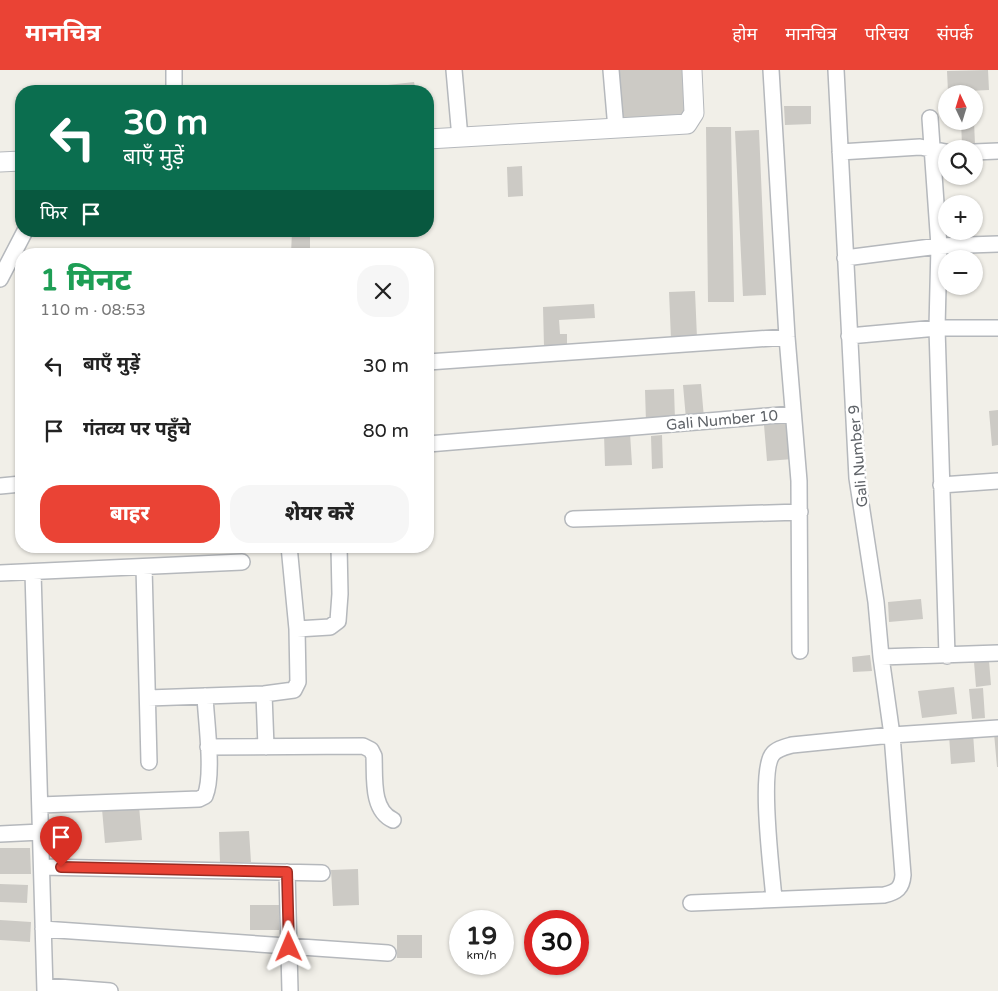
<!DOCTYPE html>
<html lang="hi">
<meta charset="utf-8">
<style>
:root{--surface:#fff;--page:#f6f6f6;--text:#222;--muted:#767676;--accent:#ea4335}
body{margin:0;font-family:"Varela Round","Noto Sans Devanagari",sans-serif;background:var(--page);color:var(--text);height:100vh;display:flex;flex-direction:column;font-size:19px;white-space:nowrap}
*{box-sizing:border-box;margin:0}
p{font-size:16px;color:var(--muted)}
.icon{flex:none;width:28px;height:28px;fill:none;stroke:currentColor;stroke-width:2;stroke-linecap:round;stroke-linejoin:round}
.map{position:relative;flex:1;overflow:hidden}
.sheet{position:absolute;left:15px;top:178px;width:419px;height:305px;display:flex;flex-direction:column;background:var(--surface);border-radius:20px;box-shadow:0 1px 4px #0004}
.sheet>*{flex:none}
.top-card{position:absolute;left:15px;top:15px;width:419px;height:152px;border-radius:20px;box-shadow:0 1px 4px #0004;background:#0b6e4f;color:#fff;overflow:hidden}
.needle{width:32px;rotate:356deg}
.controls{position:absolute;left:938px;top:15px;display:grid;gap:10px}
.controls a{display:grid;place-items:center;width:45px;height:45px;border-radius:50%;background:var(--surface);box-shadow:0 1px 4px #0004;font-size:25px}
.speed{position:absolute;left:449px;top:840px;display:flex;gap:10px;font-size:25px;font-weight:700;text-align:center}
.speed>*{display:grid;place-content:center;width:65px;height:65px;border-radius:50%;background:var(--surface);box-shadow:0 1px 4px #0004;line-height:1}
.speed small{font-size:12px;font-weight:400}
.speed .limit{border:8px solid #d22;background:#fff;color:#111}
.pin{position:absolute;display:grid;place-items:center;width:42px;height:42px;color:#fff;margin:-51px -21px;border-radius:50% 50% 50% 0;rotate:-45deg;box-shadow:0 0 5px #0007}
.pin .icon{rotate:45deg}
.me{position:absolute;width:55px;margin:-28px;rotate:359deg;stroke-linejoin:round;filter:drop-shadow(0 0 4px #0008)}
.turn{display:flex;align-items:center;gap:18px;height:105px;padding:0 25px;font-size:22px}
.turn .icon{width:65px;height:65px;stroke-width:2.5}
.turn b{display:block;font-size:35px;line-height:42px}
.then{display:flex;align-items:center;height:48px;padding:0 25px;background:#0003;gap:10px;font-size:19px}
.round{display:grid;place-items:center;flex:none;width:52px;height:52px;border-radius:20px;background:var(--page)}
.headline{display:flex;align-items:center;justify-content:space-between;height:85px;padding:0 25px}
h1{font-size:30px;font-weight:800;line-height:38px;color:#1e9e55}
.cta{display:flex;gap:10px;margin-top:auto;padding:10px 25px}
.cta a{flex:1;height:58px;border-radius:20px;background:var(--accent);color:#fff;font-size:20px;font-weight:800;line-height:58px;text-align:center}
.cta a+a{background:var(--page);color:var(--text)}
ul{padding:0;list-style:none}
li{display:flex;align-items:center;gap:15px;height:65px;padding:0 25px}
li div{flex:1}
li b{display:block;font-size:19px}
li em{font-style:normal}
header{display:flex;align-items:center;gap:30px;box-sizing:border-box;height:70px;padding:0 25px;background:var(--accent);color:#fff}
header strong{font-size:24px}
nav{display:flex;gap:28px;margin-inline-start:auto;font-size:18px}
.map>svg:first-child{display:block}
.building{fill:#cccac5}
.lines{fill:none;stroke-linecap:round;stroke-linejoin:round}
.minor-casing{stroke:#b5b8bc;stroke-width:18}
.tertiary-casing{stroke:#b5b8bc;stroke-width:21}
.minor{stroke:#fff;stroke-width:15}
.tertiary{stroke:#fff;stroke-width:19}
.route-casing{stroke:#982c22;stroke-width:12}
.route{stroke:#ea4335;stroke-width:9}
.labels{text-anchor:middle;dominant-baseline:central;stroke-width:5;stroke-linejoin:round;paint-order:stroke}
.street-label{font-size:15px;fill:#5f6368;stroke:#fff}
</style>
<header>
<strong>मानचित्र</strong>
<nav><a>होम</a><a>मानचित्र</a><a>परिचय</a><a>संपर्क</a></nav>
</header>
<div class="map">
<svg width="998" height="921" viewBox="0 0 998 921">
<rect width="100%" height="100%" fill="#f1efe8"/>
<!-- building -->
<path class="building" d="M619 0H686L690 48 623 53Z
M988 0 989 20 948 22 947 1Z
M414 12 416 21H379V16Z
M367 15V21H345V16Z
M784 36H811V54L785 55Z
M961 51H974L975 75H962Z
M706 57H731L734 232H708Z
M759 60 766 225 743 226 735 61Z
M522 96 523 126 508 127 507 97Z
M292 161H310V184H291Z
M695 221 697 268 671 269 669 222Z
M594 234 595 248 559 250 560 264H567V276L544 277 543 237Z
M701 314 704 348 686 349 683 315Z
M674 319 675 350 646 352 645 320Z
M998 340V375L992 376 989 341Z
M790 353 793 389 767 391 764 355Z
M630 363 632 395 605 396 604 364Z
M662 365 663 398 652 399 651 366Z
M921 529 923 549 889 552 888 532Z
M870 585 872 601 853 602 852 587Z
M989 591 991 615 976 617 974 592Z
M954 617 957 644 922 648 918 621Z
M983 618 985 648 972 649 969 619Z
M973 663 975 692 951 694 949 665Z
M994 663H998V697H997Z
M139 736 142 770 105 773 102 739Z
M249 761 251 792 220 793 219 762Z
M0 778H30L31 804H0Z
M358 799 359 835 333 836 331 800Z
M0 814 28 815 27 833 0 832Z
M250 835H279V860H250Z
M0 850 31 852 30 872 0 870Z
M397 865H422V888H397Z"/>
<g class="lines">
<defs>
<path id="minor" d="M454 0 460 68
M611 0 616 59
M771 0 787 267 799 411 800 581
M174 21V0
M930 48 939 176 937 258 947 586
M840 82 920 77 946 82
M974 82 998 81
M845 188 939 176 998 174
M0 209 25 161
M849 266 937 258H998
M428 292 787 267
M428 374 793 344
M941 415 998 411
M0 416 21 414
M573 449 800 442
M289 476 297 559
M144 497 149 692
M33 502 45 921
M0 503 242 492
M881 587 998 583
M264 624 266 677
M148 628 264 624 294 620 298 612 297 559 330 557 338 551 340 524 339 476
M208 677 363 676 371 680 374 686C375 707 371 740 393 750
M40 735 199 729 205 726C214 705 206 651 205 626
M0 764 41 762
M42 797 322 803
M287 802 290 921
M774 829C772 803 759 704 772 685 776 679 785 677 792 675L892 665 998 658
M691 833 884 825C897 822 902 818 903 805L892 665 881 587 876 532 857 408 836 0
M43 859 388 883
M45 916 110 921"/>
<path id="tertiary" d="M428 69 687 54 694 43 692 0
M0 92 21 91"/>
</defs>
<!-- minor casing -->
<use href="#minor" class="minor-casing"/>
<!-- tertiary casing -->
<use href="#tertiary" class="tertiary-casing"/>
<!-- minor -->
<use href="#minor" class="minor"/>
<!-- tertiary -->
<use href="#tertiary" class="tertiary"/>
</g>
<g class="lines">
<defs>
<path id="route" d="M61 797 287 802 289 877"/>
</defs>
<!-- route casing -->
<use href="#route" class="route-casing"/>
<!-- route -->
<use href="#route" class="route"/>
</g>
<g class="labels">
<!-- street labels -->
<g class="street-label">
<text transform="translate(722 350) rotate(-5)">Gali Number 10</text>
<text transform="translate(858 386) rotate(-95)">Gali Number 9</text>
</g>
</g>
</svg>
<div class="controls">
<a><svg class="needle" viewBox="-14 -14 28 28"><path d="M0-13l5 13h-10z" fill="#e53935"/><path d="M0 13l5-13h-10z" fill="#767676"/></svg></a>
<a><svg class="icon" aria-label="search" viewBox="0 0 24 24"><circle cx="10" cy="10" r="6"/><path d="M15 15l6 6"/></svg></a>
<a>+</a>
<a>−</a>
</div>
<div class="speed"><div>19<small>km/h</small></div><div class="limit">30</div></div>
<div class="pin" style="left:61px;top:797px;background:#d93025"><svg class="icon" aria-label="arrive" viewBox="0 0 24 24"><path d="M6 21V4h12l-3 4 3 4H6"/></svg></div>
<svg class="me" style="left:289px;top:877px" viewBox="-20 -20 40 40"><path d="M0-17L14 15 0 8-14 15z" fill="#ea4335" stroke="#fff" stroke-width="4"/></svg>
<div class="top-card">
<div class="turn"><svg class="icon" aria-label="left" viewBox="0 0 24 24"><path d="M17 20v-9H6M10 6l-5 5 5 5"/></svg><div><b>30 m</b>बाएँ मुड़ें</div></div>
<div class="then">फिर<svg class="icon" aria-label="arrive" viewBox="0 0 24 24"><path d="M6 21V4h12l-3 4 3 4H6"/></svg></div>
</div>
<section class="sheet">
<div class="headline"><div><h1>1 मिनट</h1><p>110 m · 08:53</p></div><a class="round"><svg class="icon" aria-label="close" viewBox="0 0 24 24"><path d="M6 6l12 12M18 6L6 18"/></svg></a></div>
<ul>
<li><svg class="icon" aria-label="left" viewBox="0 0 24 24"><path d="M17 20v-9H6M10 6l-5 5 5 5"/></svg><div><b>बाएँ मुड़ें</b></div><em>30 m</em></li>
<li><svg class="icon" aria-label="arrive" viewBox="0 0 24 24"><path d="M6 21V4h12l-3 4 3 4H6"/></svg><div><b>गंतव्य पर पहुँचे</b></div><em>80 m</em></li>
</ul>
<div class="cta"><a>बाहर</a><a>शेयर करें</a></div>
</section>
</div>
